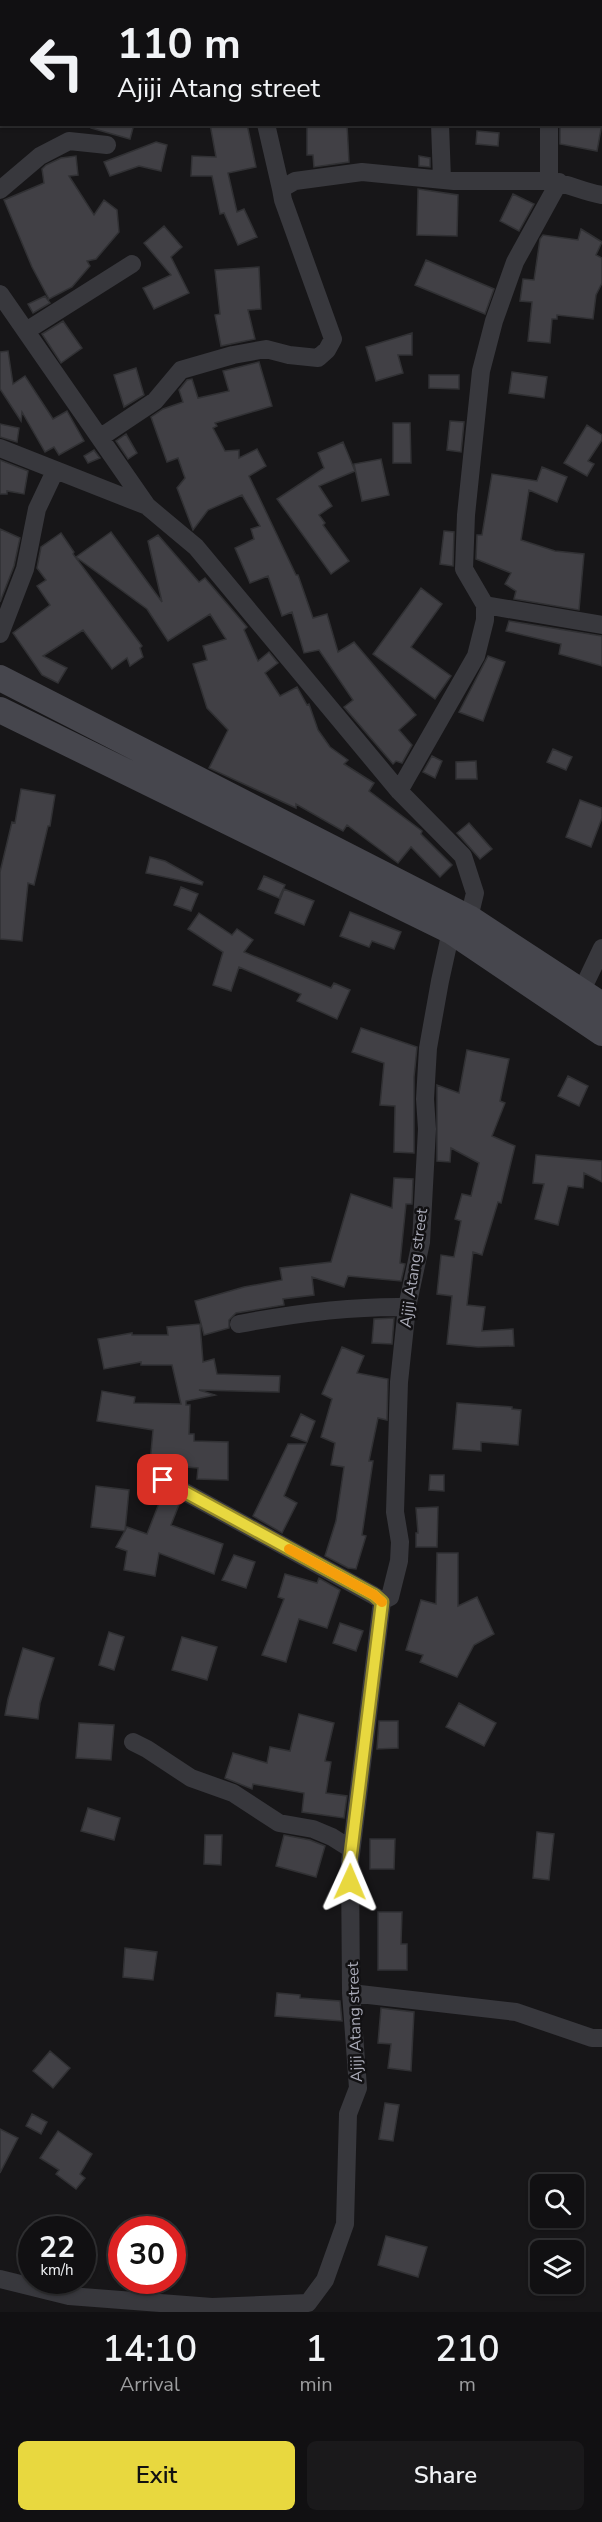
<!DOCTYPE html>
<style>
:root{--surface:#111012;--page:#1a191b;--text:#f1f3f6;--muted:#9c9d9f;--line:#303032;--accent:#e8d83f}
body{margin:0;font-family:"Nunito Sans",sans-serif;background:var(--page);color:var(--text);height:100vh;display:flex;flex-direction:column;font-size:22px;white-space:nowrap}
*{box-sizing:border-box;margin:0}
p{font-size:20px;color:var(--muted)}
.icon{flex:none;width:33px;height:33px;fill:none;stroke:currentColor;stroke-width:2;stroke-linecap:round;stroke-linejoin:round}
.map{position:relative;height:2312px;overflow:hidden}
.drawer{display:flex;flex-direction:column;background:var(--surface);flex:1}
.drawer>*{flex:none}
.guide{position:absolute;left:0px;top:0px;width:603px;height:126px;box-shadow:0 2px 4px #0004,0 0 0 2px var(--line);background:#111012;color:var(--text);overflow:hidden}
.controls{position:absolute;left:530px;top:2174px;display:grid;gap:12px}
.controls a{display:grid;place-items:center;width:54px;height:54px;border-radius:9px;background:var(--surface);box-shadow:0 2px 4px #0004,0 0 0 2px var(--line);font-size:30px}
.speed{position:absolute;left:18px;top:2216px;display:flex;gap:12px;font-size:30px;font-weight:700;text-align:center}
.speed>*{display:grid;place-content:center;width:78px;height:78px;border-radius:50%;background:var(--surface);box-shadow:0 2px 4px #0004,0 0 0 2px var(--line);line-height:1}
.speed small{font-size:15px;font-weight:400}
.speed .limit{border:9px solid #d22;background:#fff;color:#111}
.pin{position:absolute;display:grid;place-items:center;width:51px;height:51px;color:#fff;margin:-26px;border-radius:12px;box-shadow:0 3px 9px #0006}
.me{position:absolute;width:66px;margin:-33px;rotate:1deg;stroke-linejoin:round;filter:drop-shadow(0 0 4px #0008)}
.turn{display:flex;align-items:center;gap:21px;height:126px;padding:0 18px;font-size:27px}
.turn .icon{width:78px;height:78px;stroke-width:2.5}
.turn b{display:block;font-size:42px;line-height:51px}
.eta{display:flex;justify-content:space-evenly;align-items:center;height:102px;text-align:center}
.eta b{font-size:36px;font-weight:600;line-height:42px}
.action{display:flex;gap:12px;margin-top:auto;padding:12px 18px}
.action a{flex:1;height:69px;border-radius:9px;background:var(--accent);color:#111;font-size:24px;font-weight:600;line-height:69px;text-align:center}
.action a+a{background:var(--page);color:var(--text)}
.map>svg:first-child{display:block}
.building{fill:#414045;stroke:#313134;stroke-width:1.5}
.lines{fill:none;stroke-linecap:round;stroke-linejoin:round}
.minor{stroke:#38383d;stroke-width:18}
.secondary{stroke:#46464d;stroke-width:26}
.route-casing{stroke:#978c29;stroke-width:15}
.route{stroke:#e8d83f;stroke-width:10}
.slow{stroke:#f59e0b;stroke-width:10}
.labels{text-anchor:middle;dominant-baseline:central;stroke-width:5;stroke-linejoin:round;paint-order:stroke}
.street-label{font-size:16px;fill:#a9aab7;stroke:#121113}
</style>
<div class="map">
<svg width="602" height="2312" viewBox="0 0 602 2312">
<rect width="100%" height="100%" fill="#171618"/>
<!-- building -->
<path class="building" d="M92 124H134L130 139 91 128Z
M210 124H247L256 167 228 173 237 212 244 209 257 237 238 245 224 213 220 214 212 176H191L192 156 216 157Z
M307 124H347L349 162 314 167 313 155H307Z
M560 124H602L597 151 560 144Z
M477 131 499 133 498 146 476 144Z
M156 142 167 145 161 171 139 166 110 176 104 162Z
M76 156 78 175 69 176 94 215 104 200 117 210 119 232 96 259 87 261 90 266 72 287 49 299 32 267 4 200 44 183 42 169 46 165 61 158Z
M419 156 430 158V167L419 166Z
M418 189 458 195 457 236 417 235Z
M513 194 534 204 519 231 500 221Z
M164 226 182 247 171 257 189 293 154 309 143 288 171 275 144 243Z
M581 229 602 242 596 255 602 258V283L596 295 593 319 557 315V319H552L550 343 528 341 532 302 520 301 523 279 534 280 540 239 543 235 578 240Z
M426 260 494 289 485 314 415 285Z
M259 267 261 309 248 310 255 339 221 346 215 315 220 314 215 270Z
M45 296 50 303 33 313 28 304Z
M63 321 82 348 61 363 42 334Z
M412 333V355H398L403 373 376 381 366 347Z
M8 351 13 384 25 376 53 419 67 411 84 441 59 455 54 447 45 452 22 412 21 421 0 389V352Z
M259 362 272 406 215 423 217 426 213 428 225 451 239 450V458L257 449 266 466 249 476 296 575H298L313 618 327 614 338 652 354 642 416 715 399 730 412 745 402 763 396 761 393 764 344 707 353 700 319 650 304 653 292 612 282 616 268 576 250 583 235 548 254 539 251 529 260 526 242 495 208 510 193 530 177 488 185 478 178 458 167 462 151 417 163 409 183 402 179 390 187 380 192 379 198 398 229 391 223 371Z
M136 368 144 395 124 407 114 375Z
M512 372 547 377 544 398 509 393Z
M429 375H459V389L429 388Z
M450 421 464 422 461 452 447 450Z
M393 423H410L411 463H393Z
M0 424 19 428 17 442 0 437Z
M587 425 602 435V440L588 461 594 464 587 476 564 463Z
M126 434 137 453 128 459 116 441Z
M343 442 355 471 319 486 332 506 319 515 325 523 323 525 349 561 331 574 277 499 324 468 318 453Z
M94 450 100 458 88 463 84 456Z
M381 459 389 495 362 501 354 464Z
M0 460 28 471 24 494 7 491V494H0Z
M542 467 567 477 557 502 529 490 521 540 555 551 584 554 579 610 514 599 516 591 505 584 511 573 476 559 477 535H482L492 474 537 481Z
M0 529 20 538 14 566 0 602Z
M444 531 454 532 453 566 440 564Z
M111 532 162 602 148 541 158 535 199 582 205 578 247 627 244 630 258 661 269 652 278 663 265 673 280 696 297 687 307 705 309 704 318 730 330 747 348 760 344 764 374 783 369 791 422 831 421 834 452 865 440 877 411 847 398 863 347 825 343 831 296 804V808L209 768 228 730 207 708 193 664 207 660 203 646 226 639 210 614 168 641 147 609 76 557Z
M61 533 74 552 73 554 142 646 140 648 143 657 130 666 127 658 112 669 83 630 43 656 67 668 58 683 42 675 13 633 50 605 37 586 46 580 37 568 41 547Z
M421 588 442 604 411 647 451 676 435 699 373 654Z
M509 621 602 636V666L559 654 561 644 506 631Z
M488 656 505 662 483 721 459 712Z
M553 749 572 757 566 770 547 762Z
M432 756 442 761 435 778 423 772Z
M476 761 477 779H456V762Z
M21 789 55 795 50 826H48L34 885 28 883 22 941 0 939V872L12 822 15 823Z
M580 800 602 808V818L591 847 566 837Z
M469 823 492 849 480 859 457 833Z
M150 857 165 861 203 882 202 885 146 873Z
M264 876 285 885 279 898 258 889Z
M181 887 198 894 191 911 174 905Z
M284 889 314 901 304 925 275 913Z
M350 912 401 932 394 949 372 941 369 947 340 936Z
M199 913 232 935 237 929 253 940 244 952 331 988 334 983 350 990 337 1019 297 1001 301 994 239 967 231 991 213 985 223 952 188 929Z
M361 1028 417 1047 414 1077V1153L394 1152 395 1106 380 1105 384 1063 352 1052Z
M467 1050 509 1059 500 1101 505 1103 492 1136 515 1146 501 1203 498 1202 482 1255 473 1252 467 1305 485 1307 482 1331 513 1329 514 1346 478 1347 447 1344 452 1296 437 1294 441 1255 454 1257 461 1221 455 1219 462 1194 471 1196 479 1163 451 1148 450 1162 437 1161V1085L459 1093Z
M568 1076 588 1086 579 1106 558 1096Z
M536 1155 602 1161V1182L584 1173 583 1188 568 1186 558 1225 535 1219 544 1184 533 1183Z
M394 1178 413 1179 412 1204H406L400 1263 405 1264 401 1281 348 1276 344 1287 312 1277 314 1295 283 1299 284 1305 236 1313 229 1320V1328L204 1335 195 1301 244 1287 282 1280 280 1268 331 1262 351 1194 392 1208Z
M394 1318 392 1344 372 1343 374 1319Z
M200 1324 203 1362 214 1359 217 1374 280 1376 279 1392 199 1390 215 1395 186 1401V1405H190L189 1434H194V1441L228 1442V1480L197 1479 198 1468 150 1464 153 1430 97 1421 102 1391 135 1397 134 1403 181 1404 172 1365H141V1362L104 1369 98 1339 132 1333V1335H168L167 1327Z
M342 1347 364 1356 357 1373 388 1379 387 1420 378 1418 369 1461H373L362 1535 366 1536 356 1569 348 1568 325 1556 336 1521 344 1467 331 1465 335 1443 321 1437 332 1399 322 1394Z
M457 1403 512 1407V1409L521 1410 518 1445 481 1442V1451L453 1449Z
M301 1414 315 1421 307 1442 291 1436Z
M288 1444H306L284 1496 297 1503 282 1533 253 1516Z
M430 1475H444V1491L429 1490Z
M96 1486 129 1490 125 1531 91 1527Z
M163 1493 180 1502 171 1525 223 1544 214 1574 159 1553 155 1576 124 1570 127 1551 116 1547 127 1527 147 1534Z
M438 1507 437 1547H416V1533H418L416 1508Z
M437 1553H458V1606L477 1597 494 1634 474 1645 457 1677 420 1662 423 1655 406 1650 421 1600 436 1604Z
M234 1555 255 1562 246 1588 222 1580Z
M285 1574 317 1583 319 1578 340 1590 327 1628 299 1619 286 1662 262 1655 284 1599 278 1597Z
M340 1623 363 1631 356 1651 333 1643Z
M109 1632 124 1637 114 1670 99 1665Z
M182 1637 217 1647 207 1680 172 1670Z
M23 1648 54 1658 40 1703 38 1719 5 1715 8 1699Z
M459 1703 496 1723 484 1746 446 1727Z
M299 1714 334 1723 325 1761 331 1762 326 1793 347 1796 344 1818 302 1812 304 1793 253 1784 252 1789 225 1778 233 1753 267 1763 270 1747 290 1751Z
M379 1721H398V1748L377 1749Z
M79 1723 114 1725 111 1760 76 1758Z
M88 1808 120 1818 114 1840 81 1831Z
M537 1832 554 1834 549 1880 533 1878Z
M205 1835H222L221 1865 204 1864Z
M284 1835 310 1840 325 1846 316 1877 276 1866Z
M370 1839H395L394 1869H370Z
M378 1912H402L401 1944H407V1970H378Z
M125 1948 157 1952 153 1980 123 1977Z
M277 1993 300 1995V1998L340 2001 342 2021 275 2016Z
M381 2008 414 2012 411 2071 388 2068 391 2044 378 2043Z
M50 2051 70 2068 53 2088 33 2071Z
M385 2103 399 2105 393 2141 379 2139Z
M32 2114 47 2122 41 2134 26 2126Z
M0 2129 18 2138 0 2173Z
M58 2131 92 2154 80 2174 85 2178 76 2189 56 2174 59 2170 40 2158Z
M386 2236 427 2247 418 2277 378 2265Z"/>
<g class="lines">
<!-- minor -->
<path class="minor" d="M34 0 35 2
M524 2V0
M266 124 281 189
M440 124 442 180
M549 124V181
M0 190 40 156 69 141 107 145
M0 294 147 506 196 547 399 791 463 856 475 893 469 918
M26 331 132 264
M101 437 155 401 181 370 233 355 266 349 289 355 318 358 327 350 333 339 283 200 281 189 295 181 362 172 454 181H549C567 183 583 192 602 195
M0 448 147 506
M485 605 602 625
M0 634 25 569 37 509 55 471
M399 791 476 656 485 620V605L464 569 466 515 481 371 494 321 515 262 559 182
M582 990 602 948
M239 1324C296 1313 350 1306 407 1307
M163 1480 373 1595 382 1601
M133 1742 147 1749 191 1778 233 1793 279 1823 313 1829 332 1837 351 1849
M351 1993 516 2012 592 2038H602
M0 2279 69 2296 212 2307 308 2303 325 2280 345 2224 348 2114 358 2088 351 1993 350 1862 382 1601 390 1597 399 1561 400 1542 395 1512 399 1382 407 1307 421 1242 427 1129 425 1099 428 1048 440 981 451 931"/>
<!-- secondary -->
<path class="secondary" d="M0 678 469 918 602 1005
M0 710 451 931 602 1033"/>
</g>
<g class="lines">
<defs>
<path id="route" d="M163 1480 374 1595 382 1602 350 1862V1882"/>
</defs>
<!-- route casing -->
<use href="#route" class="route-casing"/>
<!-- route -->
<use href="#route" class="route"/>
<!-- slow -->
<path class="slow" d="M289 1549 374 1595 382 1602"/>
</g>
<g class="labels">
<!-- street labels -->
<g class="street-label">
<text transform="translate(414 1268) rotate(-82)">Ajiji Atang street</text>
<text transform="translate(355 2022) rotate(-92)">Ajiji Atang street</text>
</g>
</g>
</svg>
<div class="controls">
<a><svg class="icon" aria-label="search" viewBox="0 0 24 24"><circle cx="10" cy="10" r="6"/><path d="M15 15l6 6"/></svg></a>
<a><svg class="icon" aria-label="layers" viewBox="0 0 24 24"><path d="M12 4l9 5-9 5-9-5zM3 14l9 5 9-5"/></svg></a>
</div>
<div class="speed"><div>22<small>km/h</small></div><div class="limit">30</div></div>
<div class="pin" style="left:163px;top:1480px;background:#d93025"><svg class="icon" aria-label="arrive" viewBox="0 0 24 24"><path d="M6 21V4h12l-3 4 3 4H6"/></svg></div>
<svg class="me" style="left:350px;top:1882px" viewBox="-20 -20 40 40"><path d="M0-17L14 15 0 8-14 15z" fill="#e8d83f" stroke="#fff" stroke-width="4"/></svg>
<div class="guide">
<div class="turn"><svg class="icon" aria-label="left" viewBox="0 0 24 24"><path d="M17 20v-9H6M10 6l-5 5 5 5"/></svg><div><b>110 m</b>Ajiji Atang street</div></div>
</div>
</div>
<section class="drawer">
<div class="eta">
<div><b>14:10</b><p>Arrival</p></div>
<div><b>1</b><p>min</p></div>
<div><b>210</b><p>m</p></div>
</div>
<div class="action"><a>Exit</a><a>Share</a></div>
</section>
